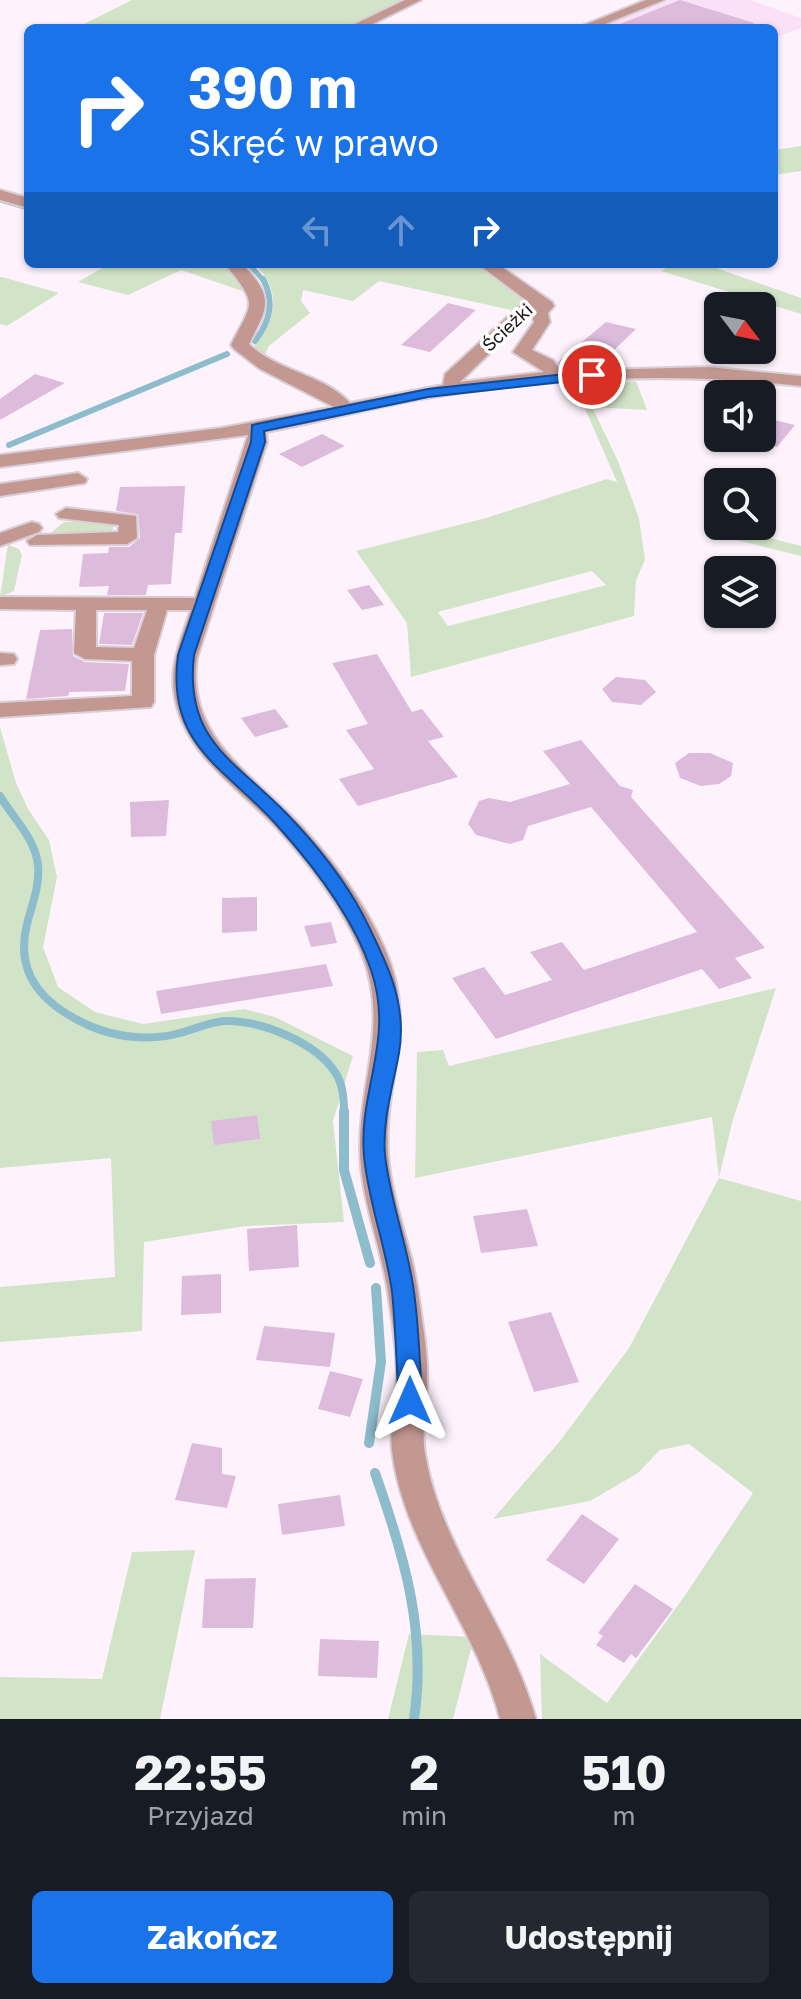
<!DOCTYPE html>
<html lang="pl">
<meta charset="utf-8">
<style>
:root{--surface:#171b24;--page:#242831;--text:#f1f3f6;--muted:#9ea1a6;--accent:#1a73e8}
body{margin:0;font-family:"Golos Text",sans-serif;background:var(--page);color:var(--text);height:100vh;display:flex;flex-direction:column;font-size:30px;white-space:nowrap}
*{box-sizing:border-box;margin:0}
p{font-size:26px;color:var(--muted)}
.icon{flex:none;width:44px;height:44px;fill:none;stroke:currentColor;stroke-width:2;stroke-linecap:round;stroke-linejoin:round}
.map{position:relative;height:1719px;overflow:hidden}
.details{display:flex;flex-direction:column;background:var(--surface);flex:1}
.details>*{flex:none}
.top-card{position:absolute;left:24px;top:24px;width:754px;height:244px;border-radius:12px;box-shadow:0 2px 6px #0004;background:#1a73e8;color:#fff;overflow:hidden}
.needle{width:52px;rotate:122deg}
.controls{position:absolute;left:704px;top:292px;display:grid;gap:16px}
.controls a{display:grid;place-items:center;width:72px;height:72px;border-radius:12px;background:var(--surface);box-shadow:0 2px 6px #0004;font-size:40px}
.pin{position:absolute;display:grid;place-items:center;width:68px;height:68px;color:#fff;margin:-34px;border:4px solid #fff;border-radius:50%;box-shadow:0 2px 8px #0007}
.me{position:absolute;width:88px;margin:-44px;rotate:0deg;stroke-linejoin:round;filter:drop-shadow(0 0 6px #0008)}
.turn{display:flex;align-items:center;gap:28px;height:168px;padding:0 32px;font-size:36px}
.turn .icon{width:104px;height:104px;stroke-width:2.5}
.turn b{display:block;font-size:56px;line-height:68px}
.lanes{display:flex;align-items:center;height:76px;padding:0 32px;background:#0003;justify-content:center;gap:40px;direction:ltr}
.lanes .off{opacity:.35}
.eta{display:flex;justify-content:space-evenly;align-items:center;height:136px;text-align:center}
.eta b{font-size:48px;font-weight:700;line-height:56px}
.button{display:flex;gap:16px;margin-top:auto;padding:16px 32px}
.button a{flex:1;height:92px;border-radius:12px;background:var(--accent);color:#fff;font-size:32px;font-weight:700;line-height:92px;text-align:center}
.button a+a{background:var(--page);color:var(--text)}
.map>svg:first-child{display:block}
.built{fill:#fae1f8}
.green{fill:#d2e4c7;fill-rule:evenodd}
.lines{fill:none;stroke-linecap:round;stroke-linejoin:round}
.stream-far3{stroke:#8dbccd;stroke-width:5}
.stream-far2{stroke:#8dbccd;stroke-width:6}
.stream-far1{stroke:#8dbccd;stroke-width:8}
.stream{stroke:#8dbccd;stroke-width:10}
.building{fill:#ddbcdb}
.minor-casing{stroke:#dacfd9;stroke-width:4}
.minor{fill:#c39891;fill-rule:evenodd}
.route{fill:#1a73e8;stroke:#114b97;stroke-width:2}
.labels{text-anchor:middle;dominant-baseline:central;stroke-width:7;stroke-linejoin:round;paint-order:stroke}
.far-street-label{font-size:18px;fill:#1b151b;stroke:#fff}
</style>
<div class="map">
<svg width="801" height="1719" viewBox="0 0 801 1719">
<rect width="100%" height="100%" fill="#fef3fd"/>
<!-- built -->
<path class="built" d="M664 0H750L801 18V28L774 38V28H588Z"/>
<!-- green -->
<path class="green" d="M132 0H410L348 28H76Z
M801 146V171L774 175V150Z
M109 264H222L235 273 248 293 181 270 128 295 78 282Z
M254 264H474L493 271 529 299 516 311 379 281 353 301 303 290 301 301 310 313 269 346 263 358 254 344C278 319 281 287 254 264Z
M673 264H705L801 298V314L661 271Z
M0 277H2L59 293 7 326 0 324Z
M636 381 647 410 592 407 618 461 639 518 645 560 636 580 634 616 411 677 407 623 356 551 486 518 607 479 617 482 575 386ZM592 571 606 585 448 626 438 612Z
M762 516 766 537 801 546V556L724 537V526H762Z
M103 521 114 526 111 534 55 535 52 532 64 522Z
M8 545 19 549 22 555 14 591 0 597Z
M0 727 16 783 28 809 49 840 57 877 43 947 58 987 95 1012 143 1024 244 1009 275 1017 353 1056 333 1121 344 1222 246 1226 144 1242 142 1331 0 1342V1287L115 1277 111 1158 0 1168Z
M776 988 732 1123 719 1178 801 1201V1719H542L540 1654 607 1703 686 1594 753 1493 689 1444 660 1450 638 1473 590 1501 493 1519 560 1441 629 1348 719 1178 712 1117 415 1178 417 1052 443 1050 449 1066Z
M195 1550 160 1719H0V1677L102 1679 132 1552Z
M409 1634 474 1637 453 1719H388Z"/>
<g class="lines">
<!-- stream-far3 -->
<path class="stream-far3" d="M0 200 28 208
M249 264 264 281"/>
<!-- stream-far2 -->
<path class="stream-far2" d="M255 341C270 321 275 302 263 279
M9 445 227 354"/>
<!-- stream-far1 -->
<path class="stream-far1" d="M0 796C13 818 35 838 38 865 40 885 32 905 27 924 14 976 45 1006 90 1026 118 1038 151 1041 180 1033 195 1029 211 1021 227 1021 262 1021 315 1042 335 1072 343 1084 344 1098 344 1113"/>
<!-- stream -->
<path class="stream" d="M344 1111V1170L370 1263
M369 1443 381 1362 376 1288
M375 1473C404 1555 427 1631 414 1719"/>
</g>
<!-- building -->
<path class="building" d="M680 0 754 23 753 28H610Z
M448 303 476 310 430 352 401 345Z
M606 322 636 329 611 353 560 365 558 362Z
M35 374 65 383 0 420V399Z
M762 417 795 425 777 447 750 440 762 438Z
M322 434 345 446 302 467 279 454Z
M185 486 182 533H175L171 584 148 585 146 595H107L109 586 79 587 83 554 108 553 109 547H129L140 538 138 514 116 511 120 487Z
M369 585 384 605 362 610 347 590Z
M104 613H143L132 645 99 644Z
M72 629 73 656 85 662 129 664 125 691 69 692 68 696 26 699 40 630Z
M377 654 412 712 422 709 444 737 428 741 458 777 358 806 339 779 374 769 346 730 368 724 332 663Z
M616 677 645 680 656 692 641 705 612 702 602 689Z
M275 709 289 727 255 737 241 718Z
M581 740 620 786 633 790 631 797 765 948 735 958 752 978 719 989 702 969 496 1039 452 978 484 967 505 995 552 980 530 952 562 942 584 970 697 932 591 807 528 826 523 840 510 844 476 835 468 824 479 801 489 798 510 802 570 784 543 751Z
M689 753H710L733 763 731 776 719 784 701 786 680 778 675 763Z
M169 800 166 836 131 837 130 802Z
M257 897V931L222 933V898Z
M331 922 337 943 311 947 304 926Z
M326 964 333 986 161 1014 156 991Z
M257 1115 260 1139 214 1145 211 1121Z
M527 1209 538 1246 481 1253 473 1216Z
M297 1225 299 1267 249 1271 247 1229Z
M221 1274V1313L181 1315 182 1276Z
M551 1312 579 1382 534 1392 508 1322Z
M264 1326 335 1333 330 1367 256 1360Z
M330 1371 363 1379 350 1417 318 1409Z
M192 1443 222 1448V1474L236 1476 227 1508 175 1500Z
M340 1495 345 1526 282 1535 278 1504Z
M582 1514 619 1539 584 1584 546 1560Z
M256 1578 253 1628H202L205 1579Z
M635 1584 673 1609 636 1658 631 1654 624 1663 596 1645 603 1636 598 1633Z
M320 1639 379 1641 377 1678 318 1676Z"/>
<g class="lines">
<defs>
<path id="minor" d="M405 0H421L364 28H347Z
M646 0H664L595 28H577Z
M0 190 28 198V208L0 200Z
M225 264H242C276 298 267 308 249 344 278 372 324 374 350 403L443 385 445 374 526 300 478 264H497L552 302 554 306 548 313 550 322 532 350 553 360 561 371 707 367 801 376V386C675 372 551 377 427 398 373 407 320 422 266 432L267 442 197 658C185 738 255 776 303 828 335 863 365 904 384 947 420 1027 383 1078 388 1155 391 1191 403 1226 412 1261 418 1285 420 1309 424 1333 426 1348 428 1365 427 1381 427 1405 421 1429 425 1453 440 1548 509 1623 536 1719H500C476 1625 404 1548 392 1451 389 1427 396 1402 397 1378 397 1352 393 1326 389 1300 383 1250 361 1202 360 1151 359 1078 391 1023 360 949 340 903 308 862 274 825 235 785 182 752 174 692 170 664 182 636 191 610H167L154 655V702L151 707 0 717V703L132 696V661L85 659 74 653 76 610 0 609V597L195 598 248 435 0 467V455L221 428 334 407 260 369 234 349 231 345C253 301 259 306 225 264ZM531 313 534 322 513 352 544 372 460 382ZM96 610H147L134 648 96 647Z
M78 473 87 479 85 483 0 496V484Z
M66 508 136 516 137 538 127 544 30 545 27 541 37 535 118 532 119 525 59 518 56 514Z
M32 522 39 524 42 528 39 532 0 546V533Z
M0 653 14 654 17 659 14 664 0 665Z"/>
</defs>
<!-- minor casing -->
<use href="#minor" class="minor-casing"/>
<!-- minor -->
<use href="#minor" class="minor"/>
</g>
<!-- route -->
<path class="route" d="M592 371 599 375 597 378 428 397 264 431 265 442 194 655C184 740 234 760 286 813 315 843 344 879 363 915 385 959 408 1002 399 1053 393 1086 382 1121 385 1155 390 1201 408 1246 414 1292 419 1328 420 1365 422 1401L419 1408 410 1411 402 1408 399 1401C396 1365 396 1328 392 1292 386 1246 368 1202 364 1156 358 1090 395 1040 371 970 353 916 313 865 275 823 223 766 166 745 178 655L251 442 252 425 428 389Z"/>
<g class="labels">
<!-- far-street labels -->
<g class="far-street-label">
<text transform="translate(507 327) rotate(-43)">Ścieżki</text>
</g>
</g>
</svg>
<div class="controls">
<a><svg class="needle" viewBox="-14 -14 28 28"><path d="M0-13l5 13h-10z" fill="#e53935"/><path d="M0 13l5-13h-10z" fill="#9ea1a6"/></svg></a>
<a><svg class="icon" aria-label="sound" viewBox="0 0 24 24"><path d="M4 9h4l5-4v14l-5-4H4zM17 9q2 3 0 6"/></svg></a>
<a><svg class="icon" aria-label="search" viewBox="0 0 24 24"><circle cx="10" cy="10" r="6"/><path d="M15 15l6 6"/></svg></a>
<a><svg class="icon" aria-label="layers" viewBox="0 0 24 24"><path d="M12 4l9 5-9 5-9-5zM3 14l9 5 9-5"/></svg></a>
</div>
<div class="pin" style="left:592px;top:375px;background:#d93025"><svg class="icon" aria-label="arrive" viewBox="0 0 24 24"><path d="M6 21V4h12l-3 4 3 4H6"/></svg></div>
<svg class="me" style="left:410px;top:1401px" viewBox="-20 -20 40 40"><path d="M0-17L14 15 0 8-14 15z" fill="#1a73e8" stroke="#fff" stroke-width="4"/></svg>
<div class="top-card">
<div class="turn"><svg class="icon" aria-label="right" viewBox="0 0 24 24"><path d="M7 20v-9h11M14 6l5 5-5 5"/></svg><div><b>390 m</b>Skręć w prawo</div></div>
<div class="lanes"><svg class="icon off" aria-label="left" viewBox="0 0 24 24"><path d="M17 20v-9H6M10 6l-5 5 5 5"/></svg><svg class="icon off" aria-label="ahead" viewBox="0 0 24 24"><path d="M12 20V5M6 11l6-6 6 6"/></svg><svg class="icon" aria-label="right" viewBox="0 0 24 24"><path d="M7 20v-9h11M14 6l5 5-5 5"/></svg></div>
</div>
</div>
<section class="details">
<div class="eta">
<div><b>22:55</b><p>Przyjazd</p></div>
<div><b>2</b><p>min</p></div>
<div><b>510</b><p>m</p></div>
</div>
<div class="button"><a>Zakończ</a><a>Udostępnij</a></div>
</section>
